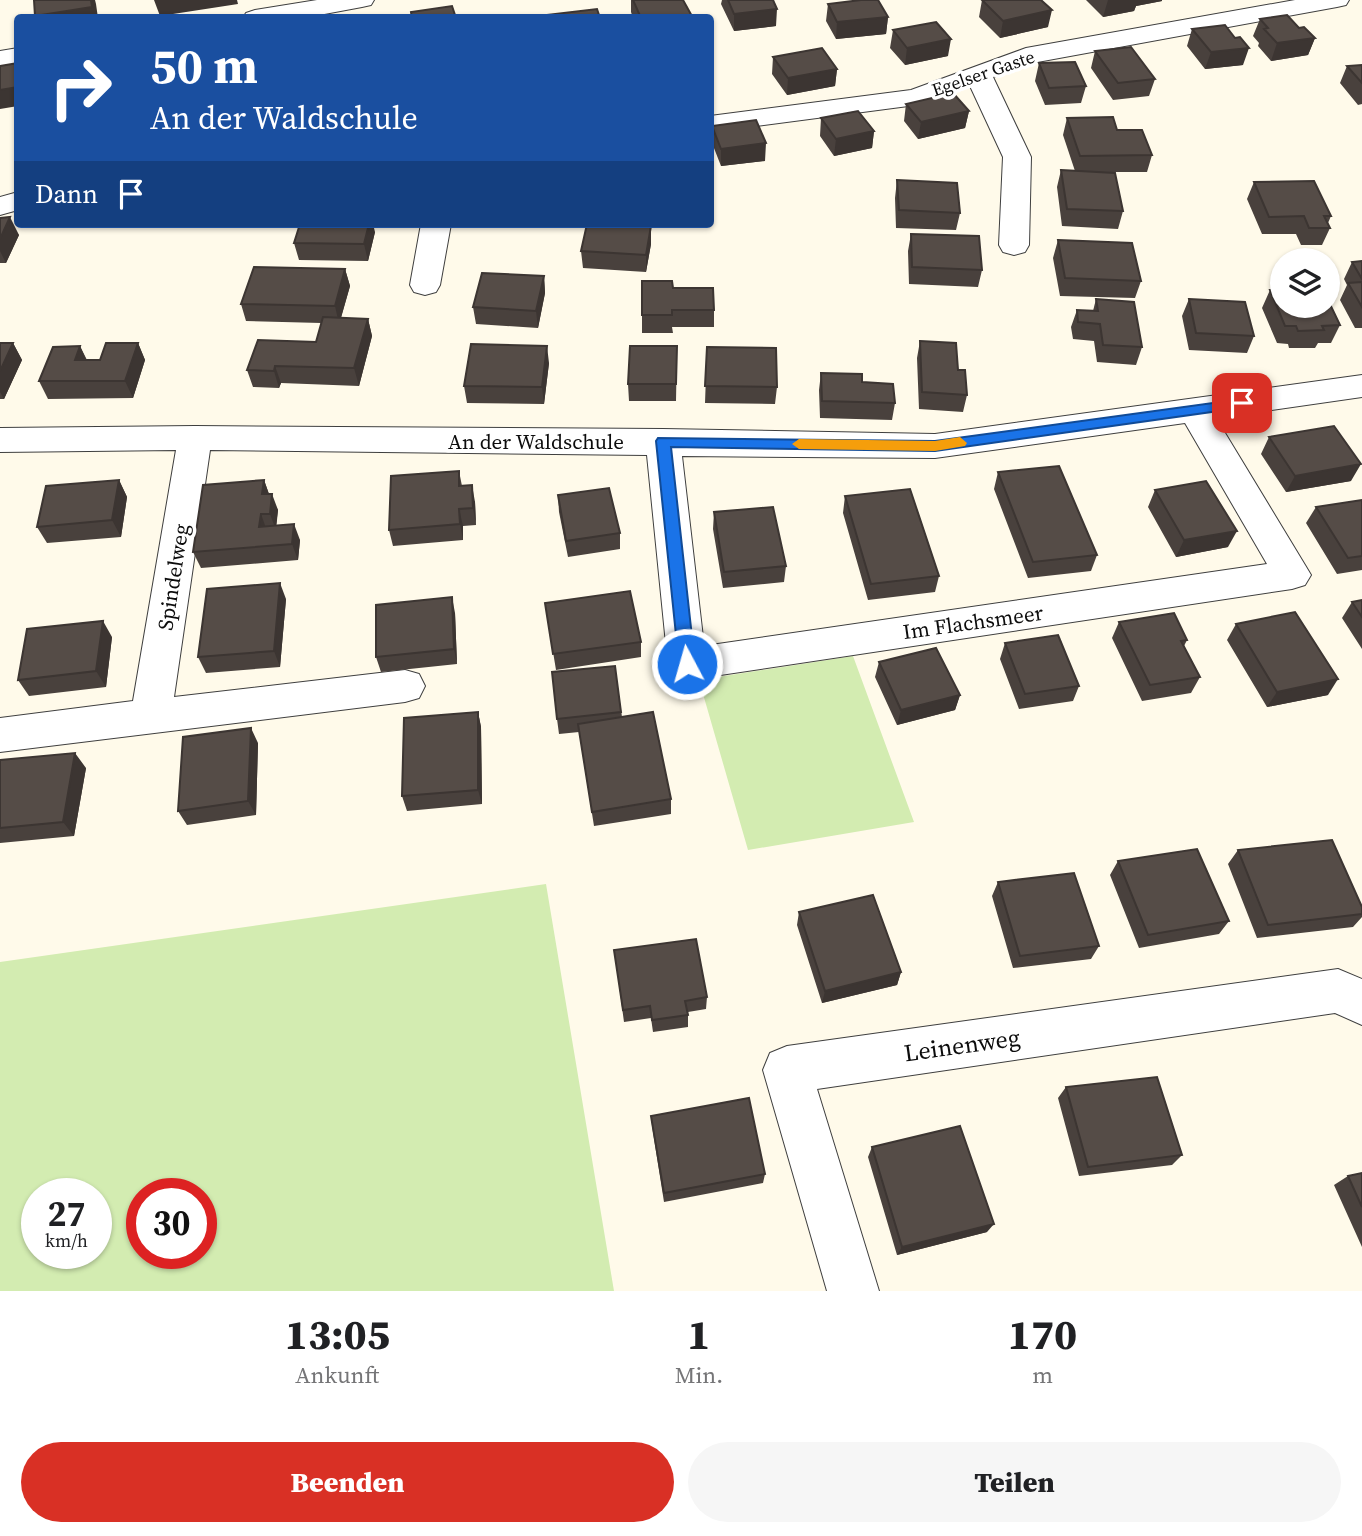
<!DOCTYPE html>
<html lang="de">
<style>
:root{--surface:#fff;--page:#f6f6f6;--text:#202124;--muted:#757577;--accent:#d93025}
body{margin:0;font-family:"Source Serif 4",serif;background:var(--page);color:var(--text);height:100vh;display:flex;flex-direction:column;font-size:26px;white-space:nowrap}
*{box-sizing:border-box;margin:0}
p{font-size:23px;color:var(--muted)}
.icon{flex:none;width:38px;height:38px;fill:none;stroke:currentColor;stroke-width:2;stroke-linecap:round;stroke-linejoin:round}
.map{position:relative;height:1291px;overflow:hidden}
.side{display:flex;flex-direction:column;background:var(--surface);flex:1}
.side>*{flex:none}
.hud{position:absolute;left:14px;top:14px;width:700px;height:214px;border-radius:7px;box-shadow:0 2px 5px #0004;background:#1a4fa0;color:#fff;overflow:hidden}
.buttons{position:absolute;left:1270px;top:248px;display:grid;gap:14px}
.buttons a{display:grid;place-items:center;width:70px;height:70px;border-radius:50%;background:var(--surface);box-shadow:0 2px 5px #0004;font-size:35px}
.speed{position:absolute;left:21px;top:1178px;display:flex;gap:14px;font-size:35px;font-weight:700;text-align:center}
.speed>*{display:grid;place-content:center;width:91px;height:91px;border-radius:50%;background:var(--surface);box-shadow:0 2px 5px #0004;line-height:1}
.speed small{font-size:18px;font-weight:400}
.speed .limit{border:10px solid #d22;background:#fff;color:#111}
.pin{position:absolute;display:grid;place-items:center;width:60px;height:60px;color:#fff;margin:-30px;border-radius:14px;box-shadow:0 4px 10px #0006}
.me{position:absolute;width:77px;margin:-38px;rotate:354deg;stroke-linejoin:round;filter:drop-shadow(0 0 5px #0008)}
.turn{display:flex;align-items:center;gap:24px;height:147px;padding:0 21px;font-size:32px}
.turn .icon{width:91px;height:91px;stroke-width:2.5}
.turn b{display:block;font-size:49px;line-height:60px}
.then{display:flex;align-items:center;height:66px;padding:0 21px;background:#0003;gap:14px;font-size:26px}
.eta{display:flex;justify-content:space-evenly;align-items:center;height:119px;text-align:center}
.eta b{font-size:42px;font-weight:800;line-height:49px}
.primary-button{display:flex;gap:14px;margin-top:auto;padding:14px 21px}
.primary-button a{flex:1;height:80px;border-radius:42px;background:var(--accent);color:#fff;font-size:28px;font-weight:800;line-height:80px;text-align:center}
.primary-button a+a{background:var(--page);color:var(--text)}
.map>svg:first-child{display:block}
.green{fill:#d3ecb1;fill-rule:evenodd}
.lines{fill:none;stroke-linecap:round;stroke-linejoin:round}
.street-casing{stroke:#3f3f3f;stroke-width:2}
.street{fill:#fff;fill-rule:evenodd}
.wall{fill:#49413d}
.shaded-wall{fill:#3c3532}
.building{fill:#554c47;stroke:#3c3532;stroke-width:2}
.route{fill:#1a73e8;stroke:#114b97;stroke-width:2}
.slow{fill:#f59e0b}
.labels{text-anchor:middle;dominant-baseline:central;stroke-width:7;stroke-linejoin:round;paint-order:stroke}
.far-street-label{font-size:18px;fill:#0c0c0c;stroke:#fff}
.street-label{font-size:21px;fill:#0c0c0c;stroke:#fff}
.near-street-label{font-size:24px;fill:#0c0c0c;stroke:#fff}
</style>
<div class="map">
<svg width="1362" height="1291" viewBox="0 0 1362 1291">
<rect width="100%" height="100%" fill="#fffaea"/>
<!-- green -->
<path class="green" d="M853 656 914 822 748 850 699 680Z
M546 884 614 1291H0V962ZM37 1194H96V1253H37ZM142 1194H201V1253H142Z"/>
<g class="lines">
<defs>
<path id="street" d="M317 0H374L371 5 362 7 303 18H243L246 13 255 10Z
M1295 0H1349L1346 5 1337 7 1032 63 993 77 1031 157 1029 245 1025 252 1014 255 1003 252 999 245 1003 157 970 86 916 105 710 132V116L911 90 1026 48Z
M18 48V64L0 67V51Z
M18 192V210L0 215V197Z
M421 224H451L440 285 436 292 425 295 414 292 410 285Z
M1362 375V397L1216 418 1305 565 1311 575 1305 585 1292 589 687 680 673 675 668 664 647 455 210 450 174 697 405 670 419 674 425 686 419 698 405 702 0 752V718L133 701 176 450 0 452V428L195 426 663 429 935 434ZM1185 423 1267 564 704 646 682 456 935 458Z
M1338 969 1362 979V1025L1335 1013 817 1089 879 1291H827L763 1070 770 1053 787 1046Z"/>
</defs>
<!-- street casing -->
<use href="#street" class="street-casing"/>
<!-- street -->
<use href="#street" class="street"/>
</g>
<!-- wall -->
<path class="wall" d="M631 0H683L693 18H633L631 12Z
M722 0H773L776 26 734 31 721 4Z
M982 0 1048 27 1000 38 979 17Z
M1086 0H1162V1L1136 6 1134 11 1103 17Z
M828 4 888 17 886 34 836 39 826 21Z
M1260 19 1299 28 1315 38 1308 55 1271 61 1258 46 1259 43 1253 36Z
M1192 29 1243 65 1205 69 1187 46Z
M893 30 948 56 905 65 890 48Z
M1095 51 1155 79 1149 96 1113 100 1091 68Z
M773 57 837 69 835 86 787 95 772 74Z
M1039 63 1086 86 1081 103 1045 105 1035 81Z
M1362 65V104L1358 105 1340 83 1347 66Z
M906 104 969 111 965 128 918 139 904 121Z
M821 118 874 131 872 148 834 156 820 136Z
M1067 118 1117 130 1152 155 1147 172H1113L1123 211 1118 229 1062 226 1057 187 1061 170 1075 171 1063 135Z
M712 126 765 161 721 166 712 143Z
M897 180 960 213 956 230 896 228 895 198Z
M1254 182 1331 216 1328 223 1330 228 1322 245H1301L1296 234H1262L1247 199Z
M0 218 19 235 6 263H0Z
M457 224H505V225L458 226Z
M524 224H542V226H524Z
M375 232 368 261 299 260 294 243Z
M911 234 982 270 978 287 909 284 908 251Z
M1058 240 1141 281 1135 298 1060 296 1053 258Z
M651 244 646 272 583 268 581 251Z
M1362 261V328H1355L1340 300 1347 285 1344 279 1352 262Z
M345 269 350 286 341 318 368 319 372 336 359 386 281 383 279 388 253 387 247 370 316 342 321 323 246 321 241 304Z
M544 276 545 293 538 328 476 324 473 307Z
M673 288 714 310V327H672L673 333H642V315Z
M1270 290 1340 325 1331 343H1318L1315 348H1289L1288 344 1277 343 1262 308Z
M1096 299 1142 347 1136 365 1097 362 1094 341 1073 339 1071 327 1077 310 1093 311Z
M1189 299 1254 336 1247 353 1189 350 1182 316Z
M920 341 958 370 967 395 963 412 919 409 917 358Z
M0 343H13L22 360 4 399H0Z
M138 343 145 360 133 398 48 399 39 381 80 346 87 360H100Z
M677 346 676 401H629L628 384Z
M707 347 777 387 775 404 705 403Z
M549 363 544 404 467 403 464 386Z
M821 373 862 382 895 403 892 420 820 418 819 390Z
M1269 437 1351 481 1286 492 1261 454Z
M459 471 462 486 475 502 476 525 463 526V540L393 546 389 530Z
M998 472 1097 555 1091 571 1028 578 994 489Z
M119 480 127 497 121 537 47 543 37 527Z
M264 480 269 494 278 510 276 525 300 540 298 560 201 568 193 552Z
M1155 490 1228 547 1176 557 1148 507Z
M558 495 620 533V549L568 557 559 512Z
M845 496 939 576 935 592 868 600 843 513Z
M1362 500V570L1337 574 1306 523 1316 507Z
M714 512 786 566 784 582 723 588 713 529Z
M286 599 280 667 206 673 198 657Z
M1362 600V649L1342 618 1352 602Z
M545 603 641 642V657L556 670Z
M455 613 457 664 381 672 376 657Z
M1119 622 1187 640 1184 646 1200 677 1191 693 1142 701 1112 638Z
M1236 624 1328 695 1267 707 1227 640Z
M112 637 106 687 29 696 18 680Z
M1005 643 1079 686 1073 701 1019 709 1000 659Z
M879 662 960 695 955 710 897 725 875 677Z
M615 666 622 717 671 799V814L594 826 579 732 559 734 557 719Z
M478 712 481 727 482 804 407 811 402 796Z
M258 743 256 815 187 825 178 811Z
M0 760 86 768 74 836 0 843Z
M1238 850 1362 907V917L1353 927 1257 938 1228 864Z
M1118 861 1229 921 1219 934 1139 948 1110 875Z
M998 882 1099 946 1091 959 1013 968 992 896Z
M799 912 901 972 897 985 822 1003 797 925Z
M616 963 707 997 706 1009 688 1012V1027L653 1032 651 1018 624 1022Z
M1066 1087 1182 1155 1172 1165 1079 1176 1058 1098Z
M651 1116 765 1174 763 1183 664 1202 652 1126Z
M872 1147 987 1232 897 1255 868 1157Z
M1362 1173V1247L1334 1185 1348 1176Z"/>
<!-- shaded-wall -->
<path class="shaded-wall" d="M91 0H95L96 4 98 18H36L35 16Z
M154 0H237L238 4 160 16Z
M1108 0H1162V1L1136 6 1134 11 1103 17Z
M777 9 776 26 734 31V14Z
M1052 10 1048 27 1000 38 1003 21Z
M888 17 886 34 836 39 837 22Z
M1315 38 1308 55 1271 61 1277 43Z
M951 39 948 56 905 65 907 48Z
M1249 48 1243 65 1205 69 1211 52Z
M837 69 835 86 787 95 788 78Z
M18 87V106L0 109V90Z
M969 111 965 128 918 139 921 122Z
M874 131 872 148 834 156 836 139Z
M766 143 765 161 721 166V149Z
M10 217 19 235 6 263 0 251V239Z
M369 224H373L375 232 368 261 364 244Z
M651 226V244L646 272V255Z
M345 269 350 286 339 324 335 306Z
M544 276 545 293 538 328 536 311Z
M368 319 372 336 359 386 354 368Z
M13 343 22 360 4 399 0 392V371Z
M138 343 145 360 133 398 125 381Z
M80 346 88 364 75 360Z
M547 346 549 363 544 404 542 387Z
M275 366 281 383 279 388 274 371Z
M1361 464 1351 481 1286 492 1295 476Z
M119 480 127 497 121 537 112 520Z
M264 480 270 497 262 494Z
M472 485 475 502 476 525 473 508Z
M272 494 278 510 276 530 270 514Z
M459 509 463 526V540L460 524Z
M261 514 267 531 259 527Z
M294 524 300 540 298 560 292 544Z
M1237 531 1228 547 1176 557 1184 540Z
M280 583 286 599 280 667 274 651Z
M452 597 455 613 457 664 454 649Z
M103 621 112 637 106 687 96 671Z
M1338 679 1328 695 1267 707 1277 692Z
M960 695 955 710 897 725 901 710Z
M478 712 481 727 482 804 478 790Z
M251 728 258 743 256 815 248 801Z
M75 753 86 768 74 836 63 822Z
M901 972 897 985 822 1003 825 991Z
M994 1224 987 1232 897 1255 902 1247Z"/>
<!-- building -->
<path class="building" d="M34 0H91L92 7 35 16Z
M633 0H683L693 18H641Z
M728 0H773L777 9 734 14Z
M861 0H878L888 17 837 22 828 4Z
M982 0H1041L1052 10 1003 21Z
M452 6 456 18H412L411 12Z
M597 9 600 18H547L546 15Z
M1287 15 1299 28 1304 27 1315 38 1277 43 1264 29 1268 28 1260 19Z
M936 22 951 39 907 48 893 30Z
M1225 25 1235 38 1240 37 1249 48 1211 52 1192 29Z
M1131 47 1155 79 1118 83 1095 51Z
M822 48 837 69 788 78 773 57Z
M1075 62 1086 86 1049 88 1039 63Z
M18 63V87L0 90V66Z
M1362 65V83L1347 66Z
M953 93 969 111 921 122 906 104Z
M858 111 874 131 836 139 821 118Z
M1113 117 1117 130H1142L1152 155 1080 156 1067 118Z
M756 120 766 143 721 149 712 126Z
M1061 170 1115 173 1123 211 1067 209Z
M897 180 957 183 960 213 899 210Z
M1314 181 1331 216H1324L1330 228H1309L1304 216 1269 217 1254 182Z
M10 217 0 239V218Z
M300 224H369L364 244 294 243Z
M587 224H616L651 226 646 255 581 251Z
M911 234 979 236 982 270 912 267Z
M1058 240 1132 243 1141 281 1065 278Z
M1362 261V279L1352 262Z
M254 267 345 269 335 306 241 304Z
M482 273 544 276 536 311 473 307Z
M642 281H672L673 288H713L714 310H672V315H642Z
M1362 282V307L1348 283Z
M1270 290H1283V306H1328V300L1340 325 1322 326 1324 330 1298 331 1296 326H1285Z
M1096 299 1134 302 1142 347 1103 345 1100 324 1078 322 1077 310 1098 311Z
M1189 299 1245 302 1254 336 1196 333Z
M323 317 368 319 354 368 275 366 274 371 247 370 258 340 316 342Z
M920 341 956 343 958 370H965L967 395 922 392Z
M0 343H13L0 371Z
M106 343H138L125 381H39L53 347 80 346 75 360H100Z
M471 344 547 346 542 387 464 386Z
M630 346H677L676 384H628Z
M707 347 776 348 777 387 705 386Z
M821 373 862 374V382L893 384 895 403 822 401Z
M1334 426 1361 464 1295 476 1269 437Z
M1059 466 1097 555 1033 562 998 472Z
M459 471V486L472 485 473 508 459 509 460 524 389 530 391 476Z
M119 480 112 520 37 527 46 486Z
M264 480 262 494H272L270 514H261L259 527 294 524 292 544 193 552 203 485Z
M1206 481 1237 531 1184 540 1155 490Z
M609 488 620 533 566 541 558 495Z
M910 489 939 576 871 584 845 496Z
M1362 500V556L1348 558 1316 507Z
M773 507 786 566 724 572 714 512Z
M280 583 274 651 198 657 207 589Z
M630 591 641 642 553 654 545 603Z
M452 597 454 649 376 657V605Z
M1362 600V617L1352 602Z
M1295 612 1338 679 1277 692 1236 624Z
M1174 613 1187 640 1181 641 1200 677 1150 685 1119 622Z
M103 621 96 671 18 680 27 629Z
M1058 635 1079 686 1025 694 1005 643Z
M936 648 960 695 901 710 879 662Z
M615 666 621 712 557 719 552 672Z
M478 712V790L402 796 404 718Z
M653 712 671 799 592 812 578 724Z
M251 728 248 801 178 811 183 737Z
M75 753 63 822 0 828V760Z
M1332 840 1362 907V914L1268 925 1238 850Z
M1197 849 1229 921 1148 935 1118 861Z
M1074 873 1099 946 1020 956 998 882Z
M873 895 901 972 825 991 799 912Z
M696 939 707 997 685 1001 688 1015 652 1020 650 1006 623 1010 614 950Z
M1157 1077 1182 1155 1088 1167 1066 1087Z
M749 1098 765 1174 664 1193 651 1116Z
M960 1126 994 1224 902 1247 872 1147Z
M1362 1173V1207L1348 1176Z"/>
<!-- route -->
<path class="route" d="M1242 399 1249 403 1247 407 935 451 671 447 695 664 693 669H681L679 664 656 441 658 438 935 441Z"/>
<!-- slow -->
<path class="slow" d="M960 437 967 443 965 446 935 451 799 449 792 444 799 439 935 441Z"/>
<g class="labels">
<!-- far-street labels -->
<g class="far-street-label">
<text transform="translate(983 73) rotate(-19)">Egelser Gaste</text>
</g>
<!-- street labels -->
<g class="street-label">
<text x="536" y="441">An der Waldschule</text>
<text transform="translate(173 577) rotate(-81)">Spindelweg</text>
<text transform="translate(973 622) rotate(-8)">Im Flachsmeer</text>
</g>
<!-- near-street labels -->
<g class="near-street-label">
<text transform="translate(962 1045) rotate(-8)">Leinenweg</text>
</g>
</g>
</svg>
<div class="buttons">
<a><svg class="icon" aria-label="layers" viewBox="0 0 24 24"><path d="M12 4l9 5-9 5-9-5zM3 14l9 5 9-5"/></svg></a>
</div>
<div class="speed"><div>27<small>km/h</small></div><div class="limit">30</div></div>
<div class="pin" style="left:1242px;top:403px;background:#d93025"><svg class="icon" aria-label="arrive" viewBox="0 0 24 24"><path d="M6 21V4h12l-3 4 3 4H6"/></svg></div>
<svg class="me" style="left:687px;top:664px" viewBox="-20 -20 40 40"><circle r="17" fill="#1a73e8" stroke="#fff" stroke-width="3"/><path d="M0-11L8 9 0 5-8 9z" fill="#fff"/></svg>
<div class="hud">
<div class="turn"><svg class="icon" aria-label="right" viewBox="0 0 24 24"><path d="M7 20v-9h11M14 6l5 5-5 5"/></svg><div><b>50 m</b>An der Waldschule</div></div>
<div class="then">Dann<svg class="icon" aria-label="arrive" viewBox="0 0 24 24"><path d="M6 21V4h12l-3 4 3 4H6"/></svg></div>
</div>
</div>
<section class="side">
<div class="eta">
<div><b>13:05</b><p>Ankunft</p></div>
<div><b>1</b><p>Min.</p></div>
<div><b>170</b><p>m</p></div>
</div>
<div class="primary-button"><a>Beenden</a><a>Teilen</a></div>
</section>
